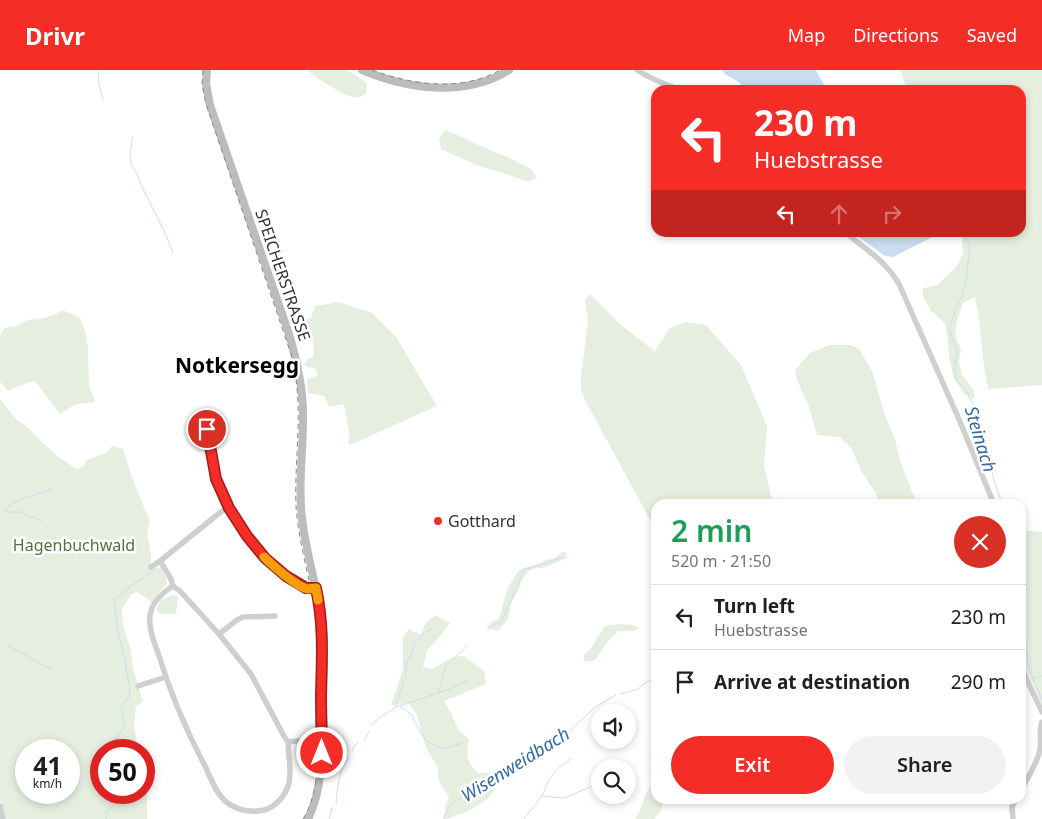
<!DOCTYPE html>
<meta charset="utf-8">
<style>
:root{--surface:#fff;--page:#f2f2f2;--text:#202124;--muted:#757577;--line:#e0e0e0;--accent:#f52d27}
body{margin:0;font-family:"Noto Sans",sans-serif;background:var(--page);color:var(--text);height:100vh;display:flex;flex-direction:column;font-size:19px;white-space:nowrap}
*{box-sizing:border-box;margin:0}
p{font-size:16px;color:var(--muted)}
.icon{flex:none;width:28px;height:28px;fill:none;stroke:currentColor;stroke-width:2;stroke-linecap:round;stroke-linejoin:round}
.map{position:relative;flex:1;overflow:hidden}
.sheet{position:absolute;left:651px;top:429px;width:375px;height:305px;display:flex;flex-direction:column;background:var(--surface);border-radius:15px;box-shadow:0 2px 8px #0003}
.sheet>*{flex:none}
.guide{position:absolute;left:651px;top:15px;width:375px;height:152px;border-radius:15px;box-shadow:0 2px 8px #0003;background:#f52d27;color:#fff;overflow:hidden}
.tools{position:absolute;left:591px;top:634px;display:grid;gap:10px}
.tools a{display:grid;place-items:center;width:45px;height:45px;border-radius:50%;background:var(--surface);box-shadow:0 2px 8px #0003;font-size:25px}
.speed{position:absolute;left:15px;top:669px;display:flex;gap:10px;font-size:25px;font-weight:700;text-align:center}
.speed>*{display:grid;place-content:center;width:65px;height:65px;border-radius:50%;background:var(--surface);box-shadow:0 2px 8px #0003;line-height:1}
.speed small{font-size:12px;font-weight:400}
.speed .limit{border:8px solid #d22;background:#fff;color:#111}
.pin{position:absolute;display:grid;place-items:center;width:42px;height:42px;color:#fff;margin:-21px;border:2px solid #fff;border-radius:50%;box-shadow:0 1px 5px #0007}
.me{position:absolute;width:55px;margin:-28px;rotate:0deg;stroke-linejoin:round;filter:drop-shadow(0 0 4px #0008)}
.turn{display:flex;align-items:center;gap:18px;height:105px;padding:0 20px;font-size:22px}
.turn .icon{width:65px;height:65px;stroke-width:2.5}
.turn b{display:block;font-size:35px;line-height:42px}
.lanes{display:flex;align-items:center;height:48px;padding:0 20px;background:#0003;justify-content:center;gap:25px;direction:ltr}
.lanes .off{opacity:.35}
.round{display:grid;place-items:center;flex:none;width:52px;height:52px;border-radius:26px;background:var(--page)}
.headline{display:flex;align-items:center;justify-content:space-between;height:85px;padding:0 20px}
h1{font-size:30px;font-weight:600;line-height:38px;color:#1e9e55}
.cta{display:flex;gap:10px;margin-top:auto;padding:10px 20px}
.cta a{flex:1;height:58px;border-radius:30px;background:var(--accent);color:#fff;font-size:20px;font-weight:600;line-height:58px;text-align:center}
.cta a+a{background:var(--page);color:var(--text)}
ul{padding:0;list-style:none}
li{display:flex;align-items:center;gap:15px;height:65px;padding:0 20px;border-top:1px solid var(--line)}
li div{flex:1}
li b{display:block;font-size:19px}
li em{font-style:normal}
header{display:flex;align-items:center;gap:30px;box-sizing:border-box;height:70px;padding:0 25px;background:var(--accent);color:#fff}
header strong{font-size:24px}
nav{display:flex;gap:28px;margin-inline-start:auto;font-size:18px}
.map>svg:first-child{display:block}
.green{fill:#e6efdf;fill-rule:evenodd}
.water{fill:#caddf0}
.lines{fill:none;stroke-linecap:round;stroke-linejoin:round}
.stream{stroke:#caddf0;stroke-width:1}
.minor{stroke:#cfcfcf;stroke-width:5.5}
.secondary{stroke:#bcbcbc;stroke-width:8}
.rail{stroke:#878787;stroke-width:1;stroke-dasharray:5 4;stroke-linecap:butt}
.route-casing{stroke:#9f1d19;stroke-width:12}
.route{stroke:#f52d27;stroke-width:9}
.slow{stroke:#f59e0b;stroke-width:9}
.poi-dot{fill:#f52d27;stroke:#fff;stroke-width:2}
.labels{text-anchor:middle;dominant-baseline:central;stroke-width:5;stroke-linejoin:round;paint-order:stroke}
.street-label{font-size:16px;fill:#323232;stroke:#fff}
.poi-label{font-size:16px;fill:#323232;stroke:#fff;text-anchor:start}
.park-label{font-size:16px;fill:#4e733a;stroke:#fff}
.water-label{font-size:18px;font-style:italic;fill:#366a9d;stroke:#fff}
.district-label{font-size:21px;font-weight:bold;fill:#000;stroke:#fff}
</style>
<header>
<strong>Drivr</strong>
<nav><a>Map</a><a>Directions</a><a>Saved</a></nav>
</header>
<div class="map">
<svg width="1042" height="749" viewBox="0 0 1042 749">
<rect width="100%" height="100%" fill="#fff"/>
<!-- green -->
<path class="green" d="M309 0H346L357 6 367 13 366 24C364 25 361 27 359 27 347 30 319 9 309 2Z
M900 0H1042V315L988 319C981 289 982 257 975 227L963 233 957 251 955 265 961 279 959 292 962 305 974 320V329L964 324 954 309 949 287 948 270 945 253 931 241 923 227V218L936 216 955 198 963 184 962 166 961 163 1021 162V20H907Z
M445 60 462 67 476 74 505 86 531 99 537 108 528 112 507 104 476 95 441 79 439 69Z
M589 225H591L622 256 655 281 670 258 685 252 706 255 741 295 767 356 764 396 773 434H656V464L655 459 585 330 581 320V307L588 251 585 230Z
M339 232 372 243 396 267 437 336 350 375 348 373 350 367 344 334 329 337 324 326 308 323 307 310 318 305 315 298 307 297 304 294 307 289 313 287 314 273 308 262 300 255 303 251 311 248 315 236Z
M63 240 80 248 85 260 88 277 89 315 95 332 76 334 60 344 35 311 29 312 8 321 0 312V266L4 258 16 256 28 250 44 248 56 244Z
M829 275H850L859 279 873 303 884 343 895 369 900 391 917 434H880L876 424 862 402 851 378 840 367 817 365 809 337 797 310 795 300 810 283Z
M0 330H1L15 348 27 357 41 371 58 387 77 399 83 397 87 390 106 383 112 376 123 379 133 410 150 452 147 463 151 484V499L157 497 161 498 166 508 167 513 152 532 137 522 131 525 122 539 123 556 131 580 133 598 143 632 136 636 134 655 138 680H101V722H144V709L147 724V749H5L0 729ZM26 680H69V722H26Z
M1021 460 1042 462V636L1025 596 1021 581Z
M562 482H566L567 488 542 498H536L530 500 522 510 520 517 511 533 508 549 498 561 490 559 488 556 492 552 498 549 500 545 507 520 516 504 520 499 542 493 545 490 555 488Z
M173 525 178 527 176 544H160L156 539C159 531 164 527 173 525Z
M436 545 450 553 441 565 427 581 423 597 432 599 453 587 464 586 484 601 486 614 444 631 451 643 459 661 469 669C466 687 465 689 478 703H494L522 686 527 692 500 712 488 729 466 742 447 749H444L445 737 449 727 439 711 437 696 426 678 417 645 409 633 391 635 403 599V567L409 559 421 565 425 554Z
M618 554 632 555 639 558 635 561H619L607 572 596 589 589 592 584 590V585L591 578 605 556Z
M656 708V729H662C664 737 660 743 654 749H635L641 738 645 725Z"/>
<!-- water -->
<path class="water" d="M722 0H816L824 15 829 20H745L739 12 725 4Z
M853 163H940L893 187 885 186Z"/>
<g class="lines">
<!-- stream -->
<path class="stream" d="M98 0 99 14 103 30
M133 67 130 82 131 94 138 106 141 115 166 165 173 183
M961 162 969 174V184L966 212 963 223 952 249 950 257V263L957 280 955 295V305L958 312 966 320 976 341 981 356 982 369 986 389 990 397 1002 434
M5 442 10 435 21 429 52 419
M5 442H22L24 444 42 451
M1021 508 1025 522V567L1028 595 1042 630
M487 559 502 551 524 500 563 487
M8 576 53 600
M1033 609 1042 606
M438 623 449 619 471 609
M620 624 638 619 645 613 656 608
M400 636 412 645 415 652 426 671 443 679 463 673
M396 637 415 631 438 623 446 596 468 575
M371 655 382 646 386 644 395 637 405 609 407 591 411 586 415 572 424 563 432 559
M364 670 369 662
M118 680 114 673 125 655 121 637 129 627 130 620 124 585 118 561 114 530 132 515 152 502
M353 681 354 676 358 673
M542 726C550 707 553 700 571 689
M336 734C337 720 339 697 349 688
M106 749V741L118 733 120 722
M329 749 332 738
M443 749 451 735 529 680 566 665 594 638 616 625
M524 749 542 726 564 728 595 715V710"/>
<!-- minor -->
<path class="minor" d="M637 0C651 9 666 15 681 20
M845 162C866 180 885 190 899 214L958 347 994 434
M207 359 216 409 229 438 247 466 265 488 286 506 306 518H316
M160 491 171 509 173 516 180 521 219 564 251 604 284 666 288 672 322 668
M151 497 160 491 222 441 229 438
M173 516C162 523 152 532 150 545 148 558 155 574 159 586 171 625 187 662 206 698 211 709 216 723 225 731 236 740 250 743 264 740 276 737 286 725 289 713 292 700 288 685 288 672
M219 564 237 550 243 547 275 546
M1021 594 1026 608 1042 642
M138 616 166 607
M1021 720C1028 707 1037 694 1040 680 1042 671 1038 661 1042 652
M0 736 3 749
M1013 749 1012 737 1016 729"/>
<!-- secondary -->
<path class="secondary" d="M207 0 206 14 210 35 288 261C297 290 304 319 303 350 303 379 299 408 301 437 303 473 315 507 320 542 324 570 322 598 321 626 320 668 327 710 308 749
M362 0C407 19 465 28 509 0"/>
<!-- rail -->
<path class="rail" d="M203 0 202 14 206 34 291 284C305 338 294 383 296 436 299 478 313 518 318 560 321 594 315 628 316 663
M372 0C412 15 462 22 500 0
M303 749C320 721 318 689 316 657"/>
</g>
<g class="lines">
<defs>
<path id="route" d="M207 359 216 409 229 438 247 466 265 488 286 506 306 518H316C324 555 322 588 321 625 321 645 322 664 322 683"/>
</defs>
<!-- route casing -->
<use href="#route" class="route-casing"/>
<!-- route -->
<use href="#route" class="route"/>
<!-- slow -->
<path class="slow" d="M264 487C273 496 296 516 307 519 310 519 313 518 316 518L318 530"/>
</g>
<!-- markers -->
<circle class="poi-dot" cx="438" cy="451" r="5"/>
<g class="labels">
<!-- street labels -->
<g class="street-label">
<text transform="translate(283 205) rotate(71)">SPEICHERSTRASSE</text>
</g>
<!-- poi labels -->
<g class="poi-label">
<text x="448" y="451">Gotthard</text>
</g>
<!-- park labels -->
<g class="park-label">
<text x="74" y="475">Hagenbuchwald</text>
</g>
<!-- water labels -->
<g class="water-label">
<text transform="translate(981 369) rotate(73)">Steinach</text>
<text transform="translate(515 694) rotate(-32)">Wisenweidbach</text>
</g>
<!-- district labels -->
<g class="district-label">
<text x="237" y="295">Notkersegg</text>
</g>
</g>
</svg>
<div class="tools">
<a><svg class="icon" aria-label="sound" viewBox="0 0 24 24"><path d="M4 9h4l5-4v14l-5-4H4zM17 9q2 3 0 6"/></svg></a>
<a><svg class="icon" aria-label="search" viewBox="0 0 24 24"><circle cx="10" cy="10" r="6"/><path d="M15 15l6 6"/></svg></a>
</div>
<div class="speed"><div>41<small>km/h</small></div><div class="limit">50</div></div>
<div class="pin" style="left:207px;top:359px;background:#d93025"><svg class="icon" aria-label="arrive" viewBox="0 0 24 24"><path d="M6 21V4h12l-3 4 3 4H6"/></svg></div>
<svg class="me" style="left:322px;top:683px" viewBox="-20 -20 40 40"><circle r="17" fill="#f52d27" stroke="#fff" stroke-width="3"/><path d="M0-11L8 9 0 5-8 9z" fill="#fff"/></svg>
<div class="guide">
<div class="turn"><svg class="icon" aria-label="left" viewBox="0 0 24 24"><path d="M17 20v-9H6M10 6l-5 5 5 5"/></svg><div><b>230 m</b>Huebstrasse</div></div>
<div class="lanes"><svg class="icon" aria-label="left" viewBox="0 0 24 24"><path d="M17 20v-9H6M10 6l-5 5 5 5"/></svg><svg class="icon off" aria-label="ahead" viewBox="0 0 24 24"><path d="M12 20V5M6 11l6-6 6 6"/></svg><svg class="icon off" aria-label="right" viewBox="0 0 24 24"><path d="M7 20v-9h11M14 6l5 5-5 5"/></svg></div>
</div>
<section class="sheet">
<div class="headline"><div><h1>2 min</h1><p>520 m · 21:50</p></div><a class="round" style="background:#d93025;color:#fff"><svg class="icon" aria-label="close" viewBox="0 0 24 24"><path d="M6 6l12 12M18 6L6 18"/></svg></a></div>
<ul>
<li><svg class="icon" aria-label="left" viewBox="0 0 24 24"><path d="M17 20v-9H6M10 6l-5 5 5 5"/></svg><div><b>Turn left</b><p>Huebstrasse</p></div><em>230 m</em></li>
<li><svg class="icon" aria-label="arrive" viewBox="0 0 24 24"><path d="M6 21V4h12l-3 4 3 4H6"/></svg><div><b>Arrive at destination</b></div><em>290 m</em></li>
</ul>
<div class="cta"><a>Exit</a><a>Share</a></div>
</section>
</div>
